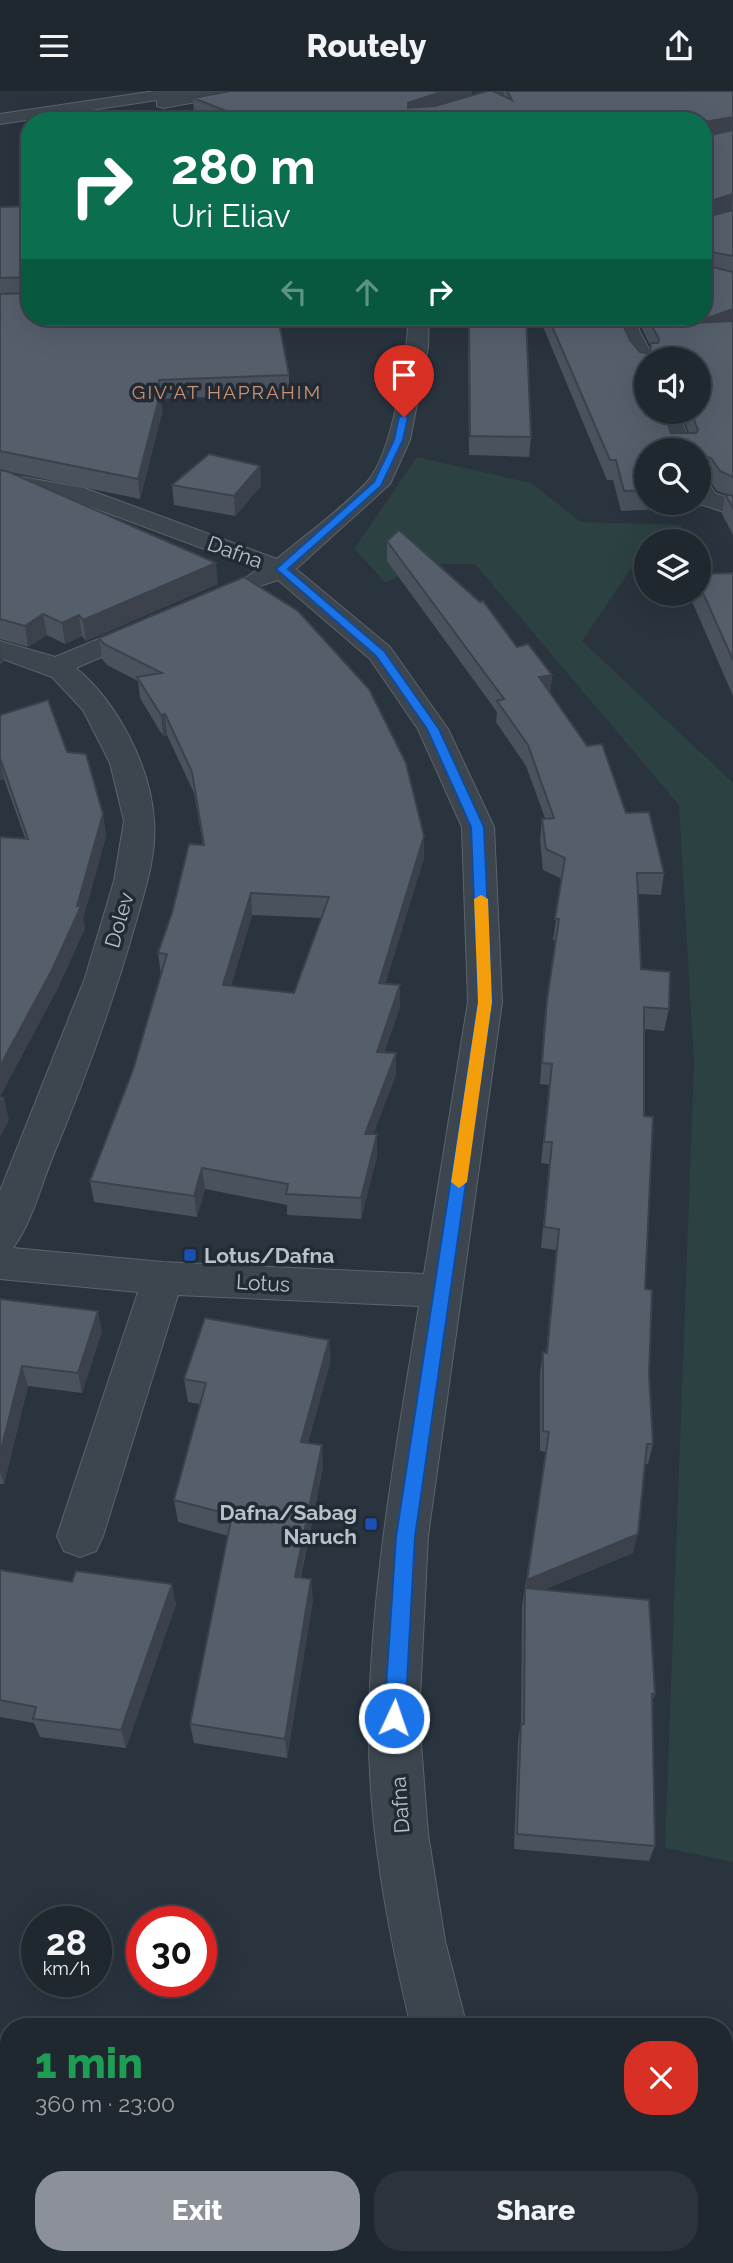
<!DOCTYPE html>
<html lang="en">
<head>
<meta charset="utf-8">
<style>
  :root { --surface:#1f272f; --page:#2c333b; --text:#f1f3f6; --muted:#a1a5aa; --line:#3c444b; --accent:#8c9099 }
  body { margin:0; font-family:Raleway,sans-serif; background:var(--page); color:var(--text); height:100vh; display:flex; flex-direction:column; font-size:26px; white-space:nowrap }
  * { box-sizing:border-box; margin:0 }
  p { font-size:23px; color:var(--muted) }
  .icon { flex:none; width:38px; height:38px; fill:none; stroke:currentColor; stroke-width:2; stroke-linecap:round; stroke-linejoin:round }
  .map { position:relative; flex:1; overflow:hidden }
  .sheet { position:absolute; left:0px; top:1927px; width:733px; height:247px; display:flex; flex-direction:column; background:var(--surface); border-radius:28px 28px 0 0; box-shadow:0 7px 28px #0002,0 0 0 2px var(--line) }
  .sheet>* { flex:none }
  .hud { position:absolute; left:21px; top:21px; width:691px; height:214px; border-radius:28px; box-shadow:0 7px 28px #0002,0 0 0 2px var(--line); background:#0b6e4f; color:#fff; overflow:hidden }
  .tools { position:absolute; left:634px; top:256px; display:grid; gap:14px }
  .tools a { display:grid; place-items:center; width:77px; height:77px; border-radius:50%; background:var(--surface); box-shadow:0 7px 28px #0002,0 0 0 2px var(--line); font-size:35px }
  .speed { position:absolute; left:21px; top:1815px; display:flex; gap:14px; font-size:35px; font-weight:700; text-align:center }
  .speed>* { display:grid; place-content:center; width:91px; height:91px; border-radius:50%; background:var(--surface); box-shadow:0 7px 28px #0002,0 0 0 2px var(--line); line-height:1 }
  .speed small { font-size:18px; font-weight:400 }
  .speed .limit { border:10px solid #d22; background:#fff; color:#111 }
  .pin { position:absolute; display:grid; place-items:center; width:60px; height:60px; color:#fff; margin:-72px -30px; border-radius:50% 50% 50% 0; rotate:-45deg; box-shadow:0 0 7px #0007 }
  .pin .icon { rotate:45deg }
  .me { position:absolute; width:77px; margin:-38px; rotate:3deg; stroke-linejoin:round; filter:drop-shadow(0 0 5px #0008) }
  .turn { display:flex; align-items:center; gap:24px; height:147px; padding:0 35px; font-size:32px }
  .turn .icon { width:91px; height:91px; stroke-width:2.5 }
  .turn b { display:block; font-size:49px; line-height:60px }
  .lanes { display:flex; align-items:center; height:66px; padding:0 35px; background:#0003; justify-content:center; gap:35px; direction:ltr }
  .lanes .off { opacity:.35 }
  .round { display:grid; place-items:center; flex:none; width:74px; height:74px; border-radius:28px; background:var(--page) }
  .head { display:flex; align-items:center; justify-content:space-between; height:119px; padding:0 35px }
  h1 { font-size:42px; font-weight:800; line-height:52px; color:#1e9e55 }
  .primary-button { display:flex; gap:14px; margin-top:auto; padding:14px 35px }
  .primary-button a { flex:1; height:80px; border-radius:28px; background:var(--accent); color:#fff; font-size:28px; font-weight:800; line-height:80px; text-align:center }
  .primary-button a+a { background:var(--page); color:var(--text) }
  header { display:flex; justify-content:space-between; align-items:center; height:91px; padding:0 35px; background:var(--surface); font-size:32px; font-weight:800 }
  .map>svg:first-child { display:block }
  .green { fill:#2c4141 }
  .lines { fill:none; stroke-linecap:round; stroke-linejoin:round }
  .minor-casing { stroke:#5b646c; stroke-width:2 }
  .minor { fill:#3d464f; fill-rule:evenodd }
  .wall { fill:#49525d; fill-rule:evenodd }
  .shaded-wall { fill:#3c424c }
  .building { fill:#555f6c; stroke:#3c424c; stroke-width:2; fill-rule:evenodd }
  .route { fill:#1a73e8; stroke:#114b97; stroke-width:2 }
  .slow { fill:#f59e0b }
  .transit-dot { fill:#1a4fb4; stroke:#222b34; stroke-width:2.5 }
  .labels { text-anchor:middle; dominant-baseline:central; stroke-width:7; stroke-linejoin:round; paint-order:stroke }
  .far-neighbourhood-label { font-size:19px; letter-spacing:2px; fill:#cb9273; stroke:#222b34 }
  .street-label { font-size:21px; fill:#b9c1c9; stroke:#222b34 }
  .poi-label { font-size:21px; font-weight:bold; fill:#b9c1c9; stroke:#222b34; text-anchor:start }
</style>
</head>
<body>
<header><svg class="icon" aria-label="menu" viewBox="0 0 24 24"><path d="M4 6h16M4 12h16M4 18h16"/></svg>Routely<svg class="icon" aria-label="share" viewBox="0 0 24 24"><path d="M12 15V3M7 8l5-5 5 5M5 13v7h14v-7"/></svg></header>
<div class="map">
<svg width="733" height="2172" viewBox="0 0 733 2172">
  <rect width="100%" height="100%" fill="#29343f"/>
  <path class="green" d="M417 366 531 392 581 431 681 434 684 450H646V468L633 475 582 550 733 692V1771L665 1757 694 973 679 714 475 473H422L386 492 354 458Z"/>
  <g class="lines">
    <g class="minor-casing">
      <path id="minor" d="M155 0H237L229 5 163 17 157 15V9L0 33V23Z
        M497 0H561C549 11 522 4 507 7 473 15 444 30 409 30Z
        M150 226H170L163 252H149L146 248Z
        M409 226H429L428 256 410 349 390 393 296 478 390 556 448 638 494 736 502 911 428 1445 419 1627 428 1743 445 1850 467 1936H411C387 1835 367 1730 369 1626 372 1488 397 1351 419 1215L178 1204 103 1445 96 1460 80 1466 64 1460 57 1445 138 1201 0 1188V1100L85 887 114 790 124 730 110 672 83 619 52 586 0 567V550L55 566 147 528 157 530 160 536 157 542 76 577C118 612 151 676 154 730 157 765 144 802 135 834 112 915 83 993 51 1070 40 1098 31 1133 13 1157L163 1171 424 1183 468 911 462 736 418 638 370 568 278 489 257 496 248 493 244 488 258 478 70 408 0 396V382L84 397 277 468C306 443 341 419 367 391 394 360 406 267 409 226Z
        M618 226H638L639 239 654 268H646V280C629 276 619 242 618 226Z
        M656 320H678L693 359H670Z
        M698 386 706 388 715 402 733 409V424L697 412Z
        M724 2099 733 2102V2172L715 2165H724Z
        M307 2165H369L367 2172H305Z"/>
    </g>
    <use href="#minor" class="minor"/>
  </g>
  <path class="wall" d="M230 0H472V4L504 5V0H733V444L722 423 725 403 717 400 708 387 699 383 646 359V411H698V393L704 396 701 416 621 420 613 389H607L539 226H621L622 232 630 249 640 261 650 263 651 256 642 238 640 226H704V30H212L194 23 193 7ZM646 268H698V320H680L689 342H671L646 320Z
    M30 115V226H148L146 235 147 236 289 284V303L161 308 162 322 140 408 10 381 218 493 86 550 82 545 65 553 47 544 28 556 0 548V116Z
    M468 226H526L531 346 529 366 469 364Z
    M260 375 261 395 235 425 174 414 172 394Z
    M387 450 552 584 550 603 664 782 661 804 638 803 641 878 669 918 664 940 644 938 645 1198 653 1353 648 1373H645L633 1462 543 1499 655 1603 652 1611 655 1755 649 1770 514 1758 518 1649 521 1633 522 1515 546 1361 540 1360V1282L543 1261 546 1262 556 1159 541 1157 549 1073 541 1072 549 994 540 993 544 931 556 850 553 849 562 788 543 779 540 749 542 728 545 727 526 675 496 631 497 621 387 470Z
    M733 482V605L691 508 692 502H698V491Z
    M244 486 424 745V767L385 892 400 916 384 962H396V984L373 1043H377V1065L361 1128 287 1124V1114L205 1098 197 1126 94 1111 90 1090 133 979 161 884 158 862 203 754 194 702 167 644 163 645 140 607 138 590 107 574 102 568 99 547ZM252 824 321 827 294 902 231 895Z
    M0 624 67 661 103 723 106 745 83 828 85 837 56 901 25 747 4 688 0 689Z
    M0 1208 102 1240 82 1302 28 1295 4 1393H0Z
    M329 1249 330 1272 308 1352 323 1376 301 1486 313 1509 287 1667 194 1652 190 1633 228 1445 178 1431 174 1409 200 1313 188 1311 184 1288Z
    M0 1479 176 1513 126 1657 40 1646 34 1632 0 1626Z
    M557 2165H632L633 2172H556Z"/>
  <path class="shaded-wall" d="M444 0H472V6L407 30 408 12Z
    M733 26V41L704 46V31Z
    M733 103 732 119 704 128V112Z
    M707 160 704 177V163Z
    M733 218V235L694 232Z
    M143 226H148L144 250 142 231Z
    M160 303 162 322 140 408 138 388Z
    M702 364 698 384V366Z
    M260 375 261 395 235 425 234 405Z
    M216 472 218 493 86 550 83 529Z
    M43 523 47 544 28 556 25 535Z
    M79 524 82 545 65 553 62 532Z
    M0 550 4 571 0 574Z
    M552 584 550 605 539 586Z
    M165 623 167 644 163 645 161 624Z
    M0 668 4 688 0 689Z
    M103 723 106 745 83 828 85 837 56 901 0 1006V975L77 815Z
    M424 745V767L379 914V892Z
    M251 802 252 824 225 916 223 894Z
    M400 894V916L377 983V961Z
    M396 962V984L365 1065V1043Z
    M4 1007 9 1029 0 1047V1015Z
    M377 1043V1065L361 1128V1107Z
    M202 1077 205 1098 197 1126 194 1105Z
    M98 1220 102 1240 82 1302 78 1282Z
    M329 1249 330 1272 302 1373 301 1351Z
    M22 1275 28 1295 4 1393 0 1381V1363Z
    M322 1354 323 1376 296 1507 295 1486Z
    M638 1443 633 1462 525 1506 527 1489Z
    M311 1488 313 1509 287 1667 285 1648Z
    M172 1493 176 1513 126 1657 121 1639Z"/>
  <path class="building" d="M230 0H444L408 12V17L435 15 487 0H493L512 9 507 0H733V26L704 31V42L707 45 733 39V103L704 112V123L707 126 733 119V165L707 160 704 163V174L733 181V218L694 232 733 230V386L720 380 711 367 702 364 698 366V372V359H646V399L624 400 616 369H610L548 226H621L622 232 630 249 640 261 650 263 651 252H658L659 248 647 226H704V30H252L193 7ZM646 268H698V320H691L698 339 696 342H671L663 320H646Z
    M30 115V226H143L142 231 147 236H161L165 226H278L289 284 159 289 160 303 138 388 0 360V203L29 202V186L0 187V116Z
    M469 226H526L531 346 470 345Z
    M209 363 260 375 234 405 172 394Z
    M0 379 9 381 216 472 83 529 79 524 62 532 43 523 25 535 0 528Z
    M725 403 733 405V417Z
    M399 439 480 511 483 510 517 556 528 553 552 584 539 586 587 655 602 653 626 722 649 721 664 782H637L641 878 670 881 669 918 644 916V1025L653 1026 645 1198 652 1199 649 1283 653 1353H647L638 1443 527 1489 549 1341 543 1340V1261L547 1262 559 1138 544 1136 552 1051H544L552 973 542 972 547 909 559 828H555L565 767 546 758 542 728 554 727 528 654 497 610 504 608 387 450Z
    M733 482V569L698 491V483Z
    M244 486 298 520 369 598 406 672 424 745 379 892 400 894 377 961 396 962 365 1043H377L361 1107 286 1103 288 1093 202 1077 194 1105 90 1090 133 979 167 863 158 862 172 822 189 753 204 754 192 681 165 623 161 624 137 586 162 582 104 553 99 547ZM251 802 329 806 294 902 223 894Z
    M48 609 67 661 86 663 103 723 77 815H81L52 879 0 975V746L28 748 0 667V624Z
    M0 1006 4 1007 0 1015Z
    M0 1208 98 1220 78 1282 22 1275 0 1363Z
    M205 1227 329 1249 301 1351 322 1354 295 1486 311 1488 285 1648 190 1633 232 1424 174 1409 206 1292 184 1288Z
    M0 1479 72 1491 76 1480 172 1493 121 1639 33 1628 36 1616 0 1609Z
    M525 1497 649 1509 655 1603H652L655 1755 517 1743 521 1633H524Z
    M561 2165H632L633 2172H561Z"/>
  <path class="route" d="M404 324 408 326 403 349 381 395 288 478 384 560 439 638 484 736 492 911 415 1446 405 1627 402 1634 394 1637 387 1634 384 1627 396 1446 478 911 471 736 427 638 376 565 276 478 374 391 394 349 399 326Z"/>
  <path class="slow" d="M481 804 488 808 492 911 467 1091 459 1097 451 1091 478 911 474 808Z"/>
  <g class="transit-dot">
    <rect x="183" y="1157" width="14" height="14" rx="3.5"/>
    <rect x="364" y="1426" width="14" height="14" rx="3.5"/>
  </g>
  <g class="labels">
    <g class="far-neighbourhood-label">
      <text x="227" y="301">GIV'AT HAPRAHIM</text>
    </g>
    <g class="street-label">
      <text transform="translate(235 461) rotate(20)">Dafna</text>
      <text transform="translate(119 829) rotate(-74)">Dolev</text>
      <text transform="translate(263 1192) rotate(3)">Lotus</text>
      <text transform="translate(400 1714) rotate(-94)">Dafna</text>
    </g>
    <g class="poi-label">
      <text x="204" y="1164">Lotus/Dafna</text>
      <text x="357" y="1421" text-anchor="end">Dafna/Sabag<tspan x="357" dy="24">Naruch</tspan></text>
    </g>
  </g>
</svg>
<div class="tools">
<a><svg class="icon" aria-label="sound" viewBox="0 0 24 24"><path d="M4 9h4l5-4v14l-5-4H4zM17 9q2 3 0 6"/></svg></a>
<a><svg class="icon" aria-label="search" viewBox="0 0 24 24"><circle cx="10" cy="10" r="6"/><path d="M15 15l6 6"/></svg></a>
<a><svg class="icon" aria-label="layers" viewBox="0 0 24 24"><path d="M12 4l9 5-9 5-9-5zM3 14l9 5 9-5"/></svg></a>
</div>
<div class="speed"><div>28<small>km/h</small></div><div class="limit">30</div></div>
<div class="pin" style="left:404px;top:326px;background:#d93025"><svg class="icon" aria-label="arrive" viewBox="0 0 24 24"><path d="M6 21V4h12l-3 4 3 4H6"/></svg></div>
<svg class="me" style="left:394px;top:1627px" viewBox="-20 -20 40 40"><circle r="17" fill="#1a73e8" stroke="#fff" stroke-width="3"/><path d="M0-11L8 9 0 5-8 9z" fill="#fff"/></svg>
<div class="hud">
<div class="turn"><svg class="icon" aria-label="right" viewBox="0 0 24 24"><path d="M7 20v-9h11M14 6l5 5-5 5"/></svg><div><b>280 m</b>Uri Eliav</div></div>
<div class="lanes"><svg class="icon off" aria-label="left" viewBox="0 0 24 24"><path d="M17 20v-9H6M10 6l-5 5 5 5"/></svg><svg class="icon off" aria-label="ahead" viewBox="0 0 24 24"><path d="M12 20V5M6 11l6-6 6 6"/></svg><svg class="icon" aria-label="right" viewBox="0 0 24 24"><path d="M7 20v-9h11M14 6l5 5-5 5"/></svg></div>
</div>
<section class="sheet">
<div class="head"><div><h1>1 min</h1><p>360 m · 23:00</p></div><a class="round" style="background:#d93025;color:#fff"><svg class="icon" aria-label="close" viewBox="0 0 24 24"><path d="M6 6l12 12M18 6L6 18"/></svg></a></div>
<div class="primary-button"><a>Exit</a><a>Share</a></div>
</section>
</div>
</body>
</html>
